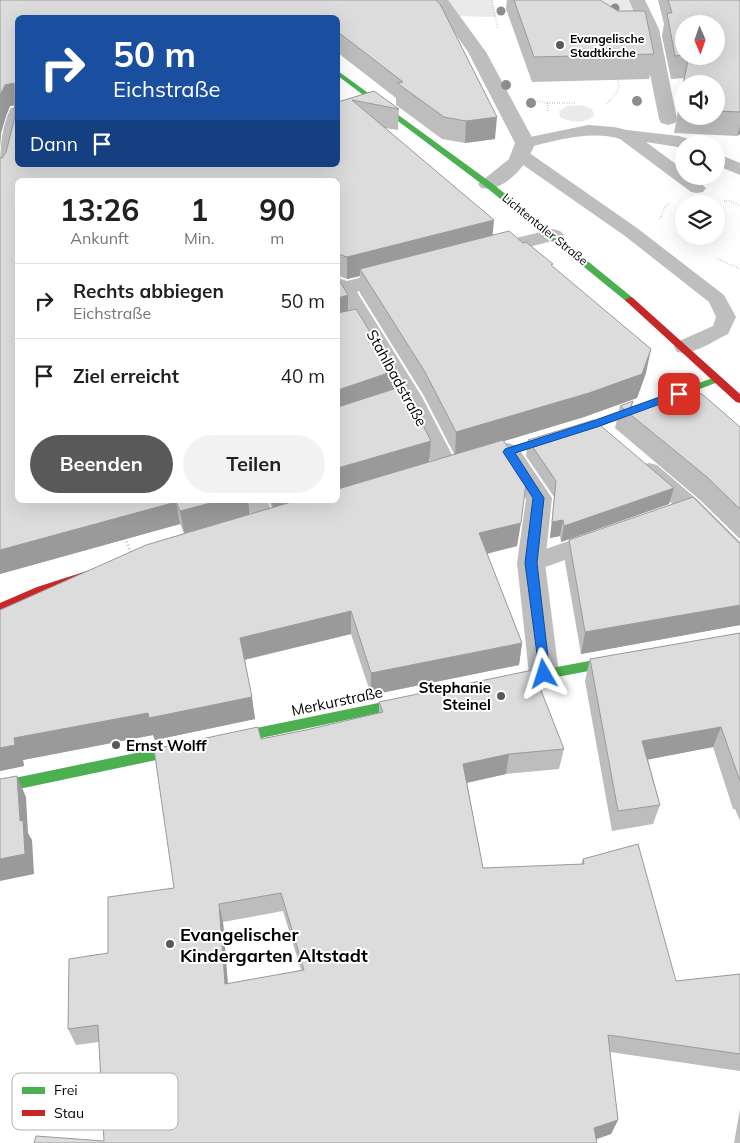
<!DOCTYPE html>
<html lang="de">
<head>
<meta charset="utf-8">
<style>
  :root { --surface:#fff; --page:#f2f2f2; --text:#202124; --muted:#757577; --line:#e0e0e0; --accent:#595959 }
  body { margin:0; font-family:Mulish,sans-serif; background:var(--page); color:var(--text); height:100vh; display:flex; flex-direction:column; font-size:19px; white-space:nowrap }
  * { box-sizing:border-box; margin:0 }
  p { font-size:16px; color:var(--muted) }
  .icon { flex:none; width:28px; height:28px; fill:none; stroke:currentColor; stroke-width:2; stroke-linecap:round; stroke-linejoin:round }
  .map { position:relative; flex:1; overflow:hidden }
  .sheet { position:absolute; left:15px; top:178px; width:325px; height:325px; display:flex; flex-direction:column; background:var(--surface); border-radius:8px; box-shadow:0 5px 20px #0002 }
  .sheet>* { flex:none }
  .guide { position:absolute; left:15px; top:15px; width:325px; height:152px; border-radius:8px; box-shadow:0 5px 20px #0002; background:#1a4fa0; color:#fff; overflow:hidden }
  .needle { width:32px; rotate:178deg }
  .fabs { position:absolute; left:675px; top:15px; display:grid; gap:10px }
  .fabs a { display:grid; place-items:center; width:50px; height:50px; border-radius:50%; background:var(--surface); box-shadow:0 5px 20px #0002; font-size:25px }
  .pin { position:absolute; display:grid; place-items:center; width:42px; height:42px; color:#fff; margin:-21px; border-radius:10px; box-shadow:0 2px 8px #0006 }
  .me { position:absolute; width:55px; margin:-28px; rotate:354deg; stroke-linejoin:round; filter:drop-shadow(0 0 4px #0008) }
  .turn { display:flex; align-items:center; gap:18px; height:105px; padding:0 15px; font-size:22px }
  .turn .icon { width:65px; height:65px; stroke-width:2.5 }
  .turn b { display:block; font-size:35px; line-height:42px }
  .then { display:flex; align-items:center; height:48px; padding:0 15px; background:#0003; gap:10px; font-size:19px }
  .eta { display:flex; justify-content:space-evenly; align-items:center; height:85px; text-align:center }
  .eta b { font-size:30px; font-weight:700; line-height:35px }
  .action { display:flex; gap:10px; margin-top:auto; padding:10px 15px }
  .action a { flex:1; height:58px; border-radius:30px; background:var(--accent); color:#fff; font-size:20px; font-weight:700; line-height:58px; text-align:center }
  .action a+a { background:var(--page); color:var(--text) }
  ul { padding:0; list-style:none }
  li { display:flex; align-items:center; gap:15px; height:75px; padding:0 15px; border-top:1px solid var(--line) }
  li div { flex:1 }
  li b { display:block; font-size:19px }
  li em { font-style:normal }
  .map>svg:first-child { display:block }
  .green { fill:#eaeaea }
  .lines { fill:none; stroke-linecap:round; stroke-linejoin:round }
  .path-far1 { stroke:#b8b8b8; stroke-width:2; stroke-dasharray:0.5 2; stroke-linecap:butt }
  .path { stroke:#b8b8b8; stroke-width:3; stroke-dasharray:1 2.5; stroke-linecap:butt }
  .lane { fill:#bebebe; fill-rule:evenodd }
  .street { fill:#bebebe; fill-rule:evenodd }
  .fast { fill:#4caf50; fill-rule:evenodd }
  .jam { fill:#c62828; fill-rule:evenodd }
  .tree { fill:#8d8d8d }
  .wall { fill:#bdbdbd; fill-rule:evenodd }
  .shaded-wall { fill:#9a9a9a }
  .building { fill:#dcdcdc; stroke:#9a9a9a; fill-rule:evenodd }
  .route { fill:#1a73e8; stroke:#114b97 }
  .poi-dot { fill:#595959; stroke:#fff; stroke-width:2 }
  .labels { text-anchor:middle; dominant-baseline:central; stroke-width:4; stroke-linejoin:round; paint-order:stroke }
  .far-poi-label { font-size:12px; font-weight:bold; fill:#000; stroke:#fff; text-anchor:start }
  .far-street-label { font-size:12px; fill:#000; stroke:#fff }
  .street-label { font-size:15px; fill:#000; stroke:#fff }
  .poi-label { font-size:15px; font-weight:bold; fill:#000; stroke:#fff; text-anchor:end }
  .near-poi-label { font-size:18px; font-weight:bold; fill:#000; stroke:#fff; text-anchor:start }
  .key { fill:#fff; stroke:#b2b2b2; stroke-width:1 }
  .key-label { font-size:14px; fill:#000 }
</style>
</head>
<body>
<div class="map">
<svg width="740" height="1143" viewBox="0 0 740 1143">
  <rect width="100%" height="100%" fill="#fff"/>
  <path class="green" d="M440 0H492L496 17 452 16Z
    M594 0H637L650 29Z
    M582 105 592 109 594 116C583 124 572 123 560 117L559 111 567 106Z"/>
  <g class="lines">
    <path class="path-far1" d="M492 0 498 29
      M537 101 547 103 548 112
      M547 103H577
      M607 104 619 89 618 78
      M724 201H730L740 206
      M660 219 665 206 669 204
      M718 259 740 269"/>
    <path class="path" d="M124 535 132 555"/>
    <path class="lane" d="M588 125 614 127 627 130 679 136 692 140 694 144H684V148L646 142 684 170V176H692L706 188 703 192 697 193 691 192 620 139C589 130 556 141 525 148L519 147 517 143 519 139 525 138Z
      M522 151 528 152 637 228 724 295 736 317 728 334C713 341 693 356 677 352L674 347 677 342 713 326 716 317 709 302 625 236 516 160 514 156 516 152Z
      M716 153 740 163V175L716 165Z
      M649 463 657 465 699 501 740 542V566L732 563 683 513 641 477 638 471 641 465Z
      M245 500H267L277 523 274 529 266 531 258 529Z
      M597 531 605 534 609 540 605 546 531 572 523 569 519 563 523 557Z"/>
    <path class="street" d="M432 0H448L486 52 535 143C529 163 504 194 481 188L478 184 509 159 515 143 468 52Z
      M629 0H645L659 29 677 119 675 123 668 125 661 123 659 119 641 29Z
      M18 106V138L10 174 7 178 0 180C0 155 0 129 11 108Z
      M553 229 560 231 564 235 560 239 491 257 483 256 480 251 483 246Z
      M397 268 405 270 408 275 405 280 357 292 422 397 460 470 456 476 447 479 438 476 398 397 338 297V278L347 281Z
      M508 443 517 446 552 498 545 563 559 674 554 683 544 686 534 683 529 674 517 563 526 499 495 452 499 446Z"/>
    <path class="fast" d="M338 71 493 184 633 298V302H627L487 188 338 76Z
      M718 376 723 379 721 381 598 427 474 466 469 462 470 459 590 423Z
      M626 654 630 656 632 659 630 662 626 664 498 688 494 687 492 683 494 679 498 678Z
      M417 695 421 696 423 700 421 704 417 705 0 793V781Z"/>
    <path class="jam" d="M630 297 633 298 740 394V403L736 402 627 302 625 300Z
      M90 570 94 571 96 574 94 577 45 593 0 613V603L37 587Z"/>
  </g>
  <g class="tree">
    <circle cx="615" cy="8" r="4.5"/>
    <circle cx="501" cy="11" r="4.5"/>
    <circle cx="506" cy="85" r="5"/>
    <circle cx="637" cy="101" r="5"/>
    <circle cx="531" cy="103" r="5"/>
  </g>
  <path class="wall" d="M0 0H436L495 139 465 143 442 139 396 105V98L338 53V18H18L338 165V102L374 91 399 109 398 130 385 128 493 235 553 267 646 373 637 398 584 417 504 441 517 546 487 554 522 643 519 665 371 695 351 634 245 660 255 719 155 740 153 735 23 760 24 766 0 771V610L184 533 180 524 0 574V158H2L6 152 15 117 14 105 10 106 6 116 1 133 0 147ZM338 180V277L339 276 347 279 360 276V293L424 396 454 454 429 462 431 441 394 389V371L348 310 338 500H268L272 508 250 514 248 500H18Z
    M507 0H600L654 54 649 79 532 82 506 9Z
    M658 0H740V134L737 136 674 133 684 78 671 79 662 36 664 24ZM684 24 716 56H684ZM684 84H716V116H684Z
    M633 401 631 411 740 427V539L700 500 615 428 620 406Z
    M528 440 669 504 561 542 560 536 550 538 554 497 526 456Z
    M569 540 740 543V625L581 654 565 562Z
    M740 633V821L735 809H733L713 747 648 759 660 805 653 824 612 831 585 681 590 659Z
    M379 702 564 749 559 769 506 774 467 783 483 868 581 865 583 859 676 981 740 974V1071L610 1052 618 1120 611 1134 596 1139 104 1141 99 1042 76 1045 68 1029 108 953 174 888 261 739 306 730 379 713ZM283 911 301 970 228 984 223 922Z
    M740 1109V1143H734Z"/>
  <path class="shaded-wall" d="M14 83 18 105 10 106 6 116 1 133 0 147V95L5 85Z
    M497 117 495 139 465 143 466 121Z
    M740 126V134L737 136Z
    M494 220 492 242 360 269V276L347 279V257Z
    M338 254 339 276 338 277Z
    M348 295V317L338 321V298Z
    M651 349 646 373 637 398 584 417 455 456 456 432Z
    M394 371V393L338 412V390Z
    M431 441 429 463 338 490V468Z
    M674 488 669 504 561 542 564 526Z
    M222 500H248L250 515 184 533 180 511Z
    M272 500H304L273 509Z
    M176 502 180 524 0 574V550Z
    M563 520 560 536 550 538 552 522Z
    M521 523 517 546 477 556 479 533Z
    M740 605V625L581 654 585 632Z
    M351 611V634L243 660 240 638Z
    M522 643 519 665 371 695V673Z
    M252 697 255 719 155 740 153 735 23 760 24 766 0 771V748L14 738 148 713Z
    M721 727 713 747 636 762 642 741Z
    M509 754 506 774 461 784 463 764Z
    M17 776 26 797 28 833 32 840 34 874 0 881V859L20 821Z
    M219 904 223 922 229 1001 225 984Z
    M618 1120 611 1134 588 1142 594 1128Z"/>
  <path class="building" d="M0 0H436L440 4 497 117 466 121 444 117 397 83 403 82 338 32V18H18V165H338V102L374 91 399 109 352 100 494 220 347 257 338 254V180H18V500H222L180 511 176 502 0 550V158H2L6 152 15 117 14 83 5 85 0 95Z
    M514 0H600L618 11H645L654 54 534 57Z
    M668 0H740V112L716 111V84H684V110H678L684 96 682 89 689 56H716V24H684V55L675 56 667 13H672Z
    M509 231 523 243 526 242 553 264 551 265 651 349 642 374 589 393 456 432 425 372 360 269Z
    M338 278 348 295 338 298Z
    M356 309 394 371 338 390V313Z
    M403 386 431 441 338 468V407Z
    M687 391 702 394 740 427V509L707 477 620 406 633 401 629 411Z
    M594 420 674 488 564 526 563 520 552 522 556 481 528 440Z
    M503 440 527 476 521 523 479 533 522 643 371 673 351 611 240 638 252 697 149 718 148 713 14 738 15 745 0 748V610L146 545 298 500H338V489Z
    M693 497 738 542 740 543V605L585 632 569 540Z
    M740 633V781L721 727 642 741 660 805 618 811 590 659Z
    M533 670 564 749 509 754 463 764 483 868 584 864 583 859 638 844 676 981 740 974V1054L608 1035 618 1120 594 1128 597 1143H34L36 1136 104 1141 98 1025 68 1029 69 959 108 953V897L174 888 154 749 258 727 261 739 306 730 383 712 379 702ZM281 893 304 970 225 984 219 904Z
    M17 776 20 821 23 820 25 854 0 859V779Z"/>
  <path class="route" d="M679 390 682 391V396L597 427 515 453 544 498 537 563 550 674 549 677H540L525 563 533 498 503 452 505 449 590 422Z"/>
  <g class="poi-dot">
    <circle cx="560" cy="45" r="5"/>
    <circle cx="501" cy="696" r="5"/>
    <circle cx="116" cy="745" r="5"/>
    <circle cx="170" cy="944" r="5"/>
  </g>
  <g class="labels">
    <g class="far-poi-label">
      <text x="570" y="38">Evangelische<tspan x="570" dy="14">Stadtkirche</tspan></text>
    </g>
    <g class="far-street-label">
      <text transform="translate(545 229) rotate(39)">Lichtentaler Straße</text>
    </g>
    <g class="street-label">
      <text transform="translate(397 378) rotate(61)">Stahlbadstraße</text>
      <text transform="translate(337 701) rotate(-12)">Merkurstraße</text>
    </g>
    <g class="poi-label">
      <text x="491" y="687">Stephanie<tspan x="491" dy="17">Steinel</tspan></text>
      <text x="126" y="745" text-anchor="start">Ernst Wolff</text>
    </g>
    <g class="near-poi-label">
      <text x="180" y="934">Evangelischer<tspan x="180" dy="21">Kindergarten Altstadt</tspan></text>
    </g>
  </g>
  <rect x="12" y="1073" width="166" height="57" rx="8" class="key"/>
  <rect x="22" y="1087" width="23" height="7" fill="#4caf50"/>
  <rect x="22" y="1110" width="23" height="6" fill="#c62828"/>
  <g class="key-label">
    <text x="54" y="1095">Frei</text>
    <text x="54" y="1118">Stau</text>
  </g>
</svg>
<div class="fabs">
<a><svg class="needle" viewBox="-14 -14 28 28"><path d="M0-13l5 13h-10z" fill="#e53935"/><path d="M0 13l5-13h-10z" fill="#757577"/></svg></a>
<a><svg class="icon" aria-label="sound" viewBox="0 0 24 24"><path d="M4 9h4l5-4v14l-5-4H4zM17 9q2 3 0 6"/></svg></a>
<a><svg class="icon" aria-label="search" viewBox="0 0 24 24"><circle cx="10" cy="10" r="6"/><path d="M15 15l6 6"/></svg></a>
<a><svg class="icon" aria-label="layers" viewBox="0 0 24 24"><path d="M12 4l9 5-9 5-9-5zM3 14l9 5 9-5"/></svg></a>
</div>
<div class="pin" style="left:679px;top:394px;background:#d93025"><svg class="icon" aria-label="arrive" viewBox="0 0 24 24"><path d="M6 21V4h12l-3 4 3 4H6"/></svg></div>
<svg class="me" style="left:544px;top:674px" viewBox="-20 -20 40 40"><path d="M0-17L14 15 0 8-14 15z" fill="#1a73e8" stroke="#fff" stroke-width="4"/></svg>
<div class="guide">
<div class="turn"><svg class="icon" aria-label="right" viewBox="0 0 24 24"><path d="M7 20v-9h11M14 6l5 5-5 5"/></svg><div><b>50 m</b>Eichstraße</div></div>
<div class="then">Dann<svg class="icon" aria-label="arrive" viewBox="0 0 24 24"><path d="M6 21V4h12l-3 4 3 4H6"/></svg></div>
</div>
<section class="sheet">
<div class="eta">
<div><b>13:26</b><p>Ankunft</p></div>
<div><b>1</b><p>Min.</p></div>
<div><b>90</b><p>m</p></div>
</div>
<ul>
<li><svg class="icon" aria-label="right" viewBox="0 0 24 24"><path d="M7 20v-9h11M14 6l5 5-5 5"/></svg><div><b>Rechts abbiegen</b><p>Eichstraße</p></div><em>50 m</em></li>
<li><svg class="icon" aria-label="arrive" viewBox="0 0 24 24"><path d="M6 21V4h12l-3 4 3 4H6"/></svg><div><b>Ziel erreicht</b></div><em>40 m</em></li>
</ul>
<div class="action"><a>Beenden</a><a>Teilen</a></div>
</section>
</div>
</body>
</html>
